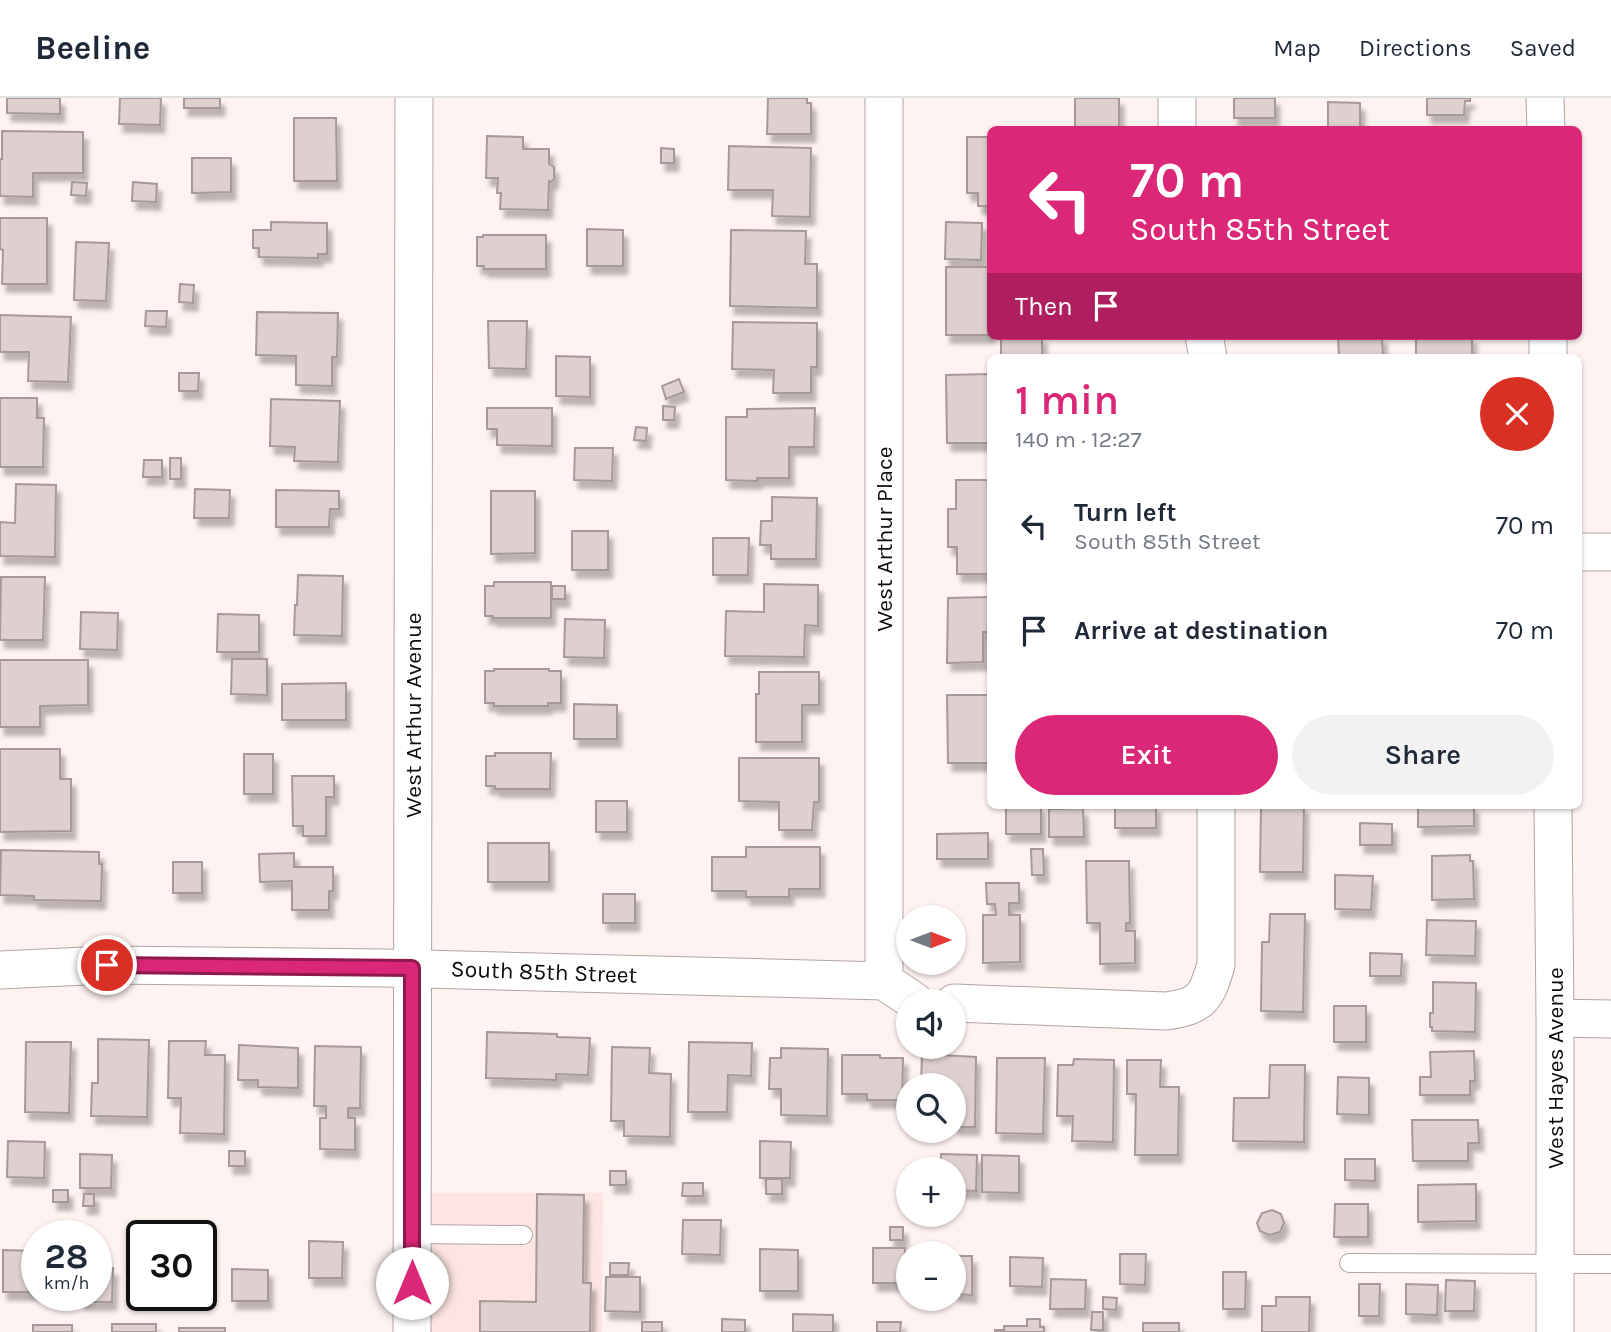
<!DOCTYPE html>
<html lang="en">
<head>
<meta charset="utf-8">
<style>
  :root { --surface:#fff; --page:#f2f2f3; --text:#1f2937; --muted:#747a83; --line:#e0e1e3; --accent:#db2777 }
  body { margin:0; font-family:Karla,sans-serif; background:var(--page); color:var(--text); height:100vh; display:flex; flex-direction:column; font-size:26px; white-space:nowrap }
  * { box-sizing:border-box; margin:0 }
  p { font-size:23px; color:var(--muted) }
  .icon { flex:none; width:38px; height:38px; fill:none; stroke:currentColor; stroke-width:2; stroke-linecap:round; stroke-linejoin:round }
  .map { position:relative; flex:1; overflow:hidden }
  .drawer { position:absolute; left:987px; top:256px; width:595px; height:455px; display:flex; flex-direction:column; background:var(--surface); border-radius:10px; box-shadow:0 2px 5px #0004 }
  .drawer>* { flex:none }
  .guide { position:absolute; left:987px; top:28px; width:595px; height:214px; border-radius:10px; box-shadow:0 2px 5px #0004; background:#db2777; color:#fff; overflow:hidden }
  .needle { width:46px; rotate:90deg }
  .fabs { position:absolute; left:896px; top:807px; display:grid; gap:14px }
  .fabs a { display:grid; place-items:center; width:70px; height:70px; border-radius:50%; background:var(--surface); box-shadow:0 2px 5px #0004; font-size:35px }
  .speed { position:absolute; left:21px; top:1122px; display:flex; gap:14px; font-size:35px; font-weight:700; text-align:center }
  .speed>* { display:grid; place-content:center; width:91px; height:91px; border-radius:50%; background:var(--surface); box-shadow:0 2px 5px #0004; line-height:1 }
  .speed small { font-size:18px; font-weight:400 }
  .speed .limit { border:4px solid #111; border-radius:10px; background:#fff; color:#111 }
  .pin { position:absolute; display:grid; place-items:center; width:60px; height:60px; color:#fff; margin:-30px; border:4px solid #fff; border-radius:50%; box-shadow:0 2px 7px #0007 }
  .me { position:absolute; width:77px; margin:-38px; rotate:0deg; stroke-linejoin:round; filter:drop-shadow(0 0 5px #0008) }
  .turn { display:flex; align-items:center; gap:24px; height:147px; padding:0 28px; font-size:32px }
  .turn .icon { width:91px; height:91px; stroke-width:2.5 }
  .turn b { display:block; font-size:49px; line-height:60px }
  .then { display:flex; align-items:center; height:66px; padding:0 28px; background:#0003; gap:14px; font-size:26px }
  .round { display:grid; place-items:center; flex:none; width:74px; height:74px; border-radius:37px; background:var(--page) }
  .head { display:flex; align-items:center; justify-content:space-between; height:119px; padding:0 28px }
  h1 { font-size:42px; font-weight:600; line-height:52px; color:var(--accent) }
  .cta { display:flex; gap:14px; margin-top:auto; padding:14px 28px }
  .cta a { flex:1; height:80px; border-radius:42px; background:var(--accent); color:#fff; font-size:28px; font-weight:600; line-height:80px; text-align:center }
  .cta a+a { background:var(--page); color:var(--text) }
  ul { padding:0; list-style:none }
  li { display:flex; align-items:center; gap:21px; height:105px; padding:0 28px }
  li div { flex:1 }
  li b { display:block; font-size:26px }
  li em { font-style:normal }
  header { display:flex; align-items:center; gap:42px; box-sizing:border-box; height:98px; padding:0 35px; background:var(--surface); border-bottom:2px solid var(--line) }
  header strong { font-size:33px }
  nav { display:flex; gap:38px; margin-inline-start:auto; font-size:24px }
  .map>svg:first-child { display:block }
  .built { fill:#fde5e3 }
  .building { fill:#dfd0d0; stroke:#a79999; stroke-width:2; filter:url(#shadow) }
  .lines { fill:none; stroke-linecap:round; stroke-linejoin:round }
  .service-casing { stroke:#b3a4a4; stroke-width:20 }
  .minor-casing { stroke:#b3a4a4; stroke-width:39 }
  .service { stroke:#fff; stroke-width:18 }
  .minor { stroke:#fff; stroke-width:37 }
  .route-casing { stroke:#8e194d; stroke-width:18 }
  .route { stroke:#db2777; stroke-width:12 }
  .labels { text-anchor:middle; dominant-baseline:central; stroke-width:7; stroke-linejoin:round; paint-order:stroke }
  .street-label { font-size:23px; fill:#0f0a0a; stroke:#fff }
</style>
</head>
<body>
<header>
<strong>Beeline</strong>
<nav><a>Map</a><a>Directions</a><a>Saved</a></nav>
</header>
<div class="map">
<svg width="1611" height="1234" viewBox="0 0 1611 1234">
  <defs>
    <filter id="shadow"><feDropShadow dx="4.5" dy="8" stdDeviation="2" flood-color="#0004"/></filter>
  </defs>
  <rect width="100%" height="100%" fill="#fff3f2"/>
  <path class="built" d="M412 1095H603L602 1234H412Z"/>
  <path class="building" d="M7 0H60V16L7 15Z
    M120 0H161L160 27 119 26Z
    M184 0H220V10H184Z
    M768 0H807V5H811V36H767Z
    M1075 0H1119V32H1075Z
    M1234 0H1275V20H1234Z
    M1427 0H1470V3H1465L1464 17H1427Z
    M1328 4 1360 5V29H1328Z
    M294 20H336L337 83H294Z
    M2 33 83 34V75H33V99L0 98V61H2Z
    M487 38 523 39V51H549V66L554 69V81L551 84 549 83 548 112 500 111 501 95H497L498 80H486Z
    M967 39H990V108H978V95H967Z
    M729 48 811 50 810 119 772 118 773 92H728Z
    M661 50 674 51V65H661Z
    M192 60H231V94L192 95Z
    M72 84 87 85 86 98 71 97Z
    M133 84 157 86 156 104 132 103Z
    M0 120H47V186H2L3 152 0 151Z
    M271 124 327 125V156H318V160L259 159V150H253V132H271Z
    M946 124 982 125 981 162 945 161Z
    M587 131 623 132V168H587Z
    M731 132 806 133 805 166H817V210L730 208Z
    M483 137H546V171H484V168H477V139H483Z
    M76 144 109 145 106 203 74 202Z
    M946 169H990V237H946Z
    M180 186 194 187 193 205 179 204Z
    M146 213H167L166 229 145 228Z
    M257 214 338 215 337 259H332V288L296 287V258L256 257Z
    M0 217 71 219 68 284 28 283 29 254H0Z
    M488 223H527L526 271 489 270Z
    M733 224 817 225V269H811V295H773L774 272 732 271Z
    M1001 238H1042V259H1001Z
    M1338 238H1382L1383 259H1339Z
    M1416 238H1472V259H1416Z
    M556 258 590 259V299L556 298Z
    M179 275H199L198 293H179Z
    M990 276V345H947L946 277Z
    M679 281 684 294 666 301 662 288Z
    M0 300H37V320H44L43 369H0Z
    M271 301 340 303 338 364 294 363 295 349 270 348Z
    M663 308 675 309 674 322H663Z
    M487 310H552V348L497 347V331H487Z
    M815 310 814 349H789V380H757V383L726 382V319H747V311Z
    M636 329 647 330 646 343 634 342Z
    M575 350H613L612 383 574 382Z
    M170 360H181V381H170Z
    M144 362H162V379H143Z
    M956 382H990V476H957V449H948V411H956Z
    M16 386 56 387 55 459 0 458V424L15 425Z
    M195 391 230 392 229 420H194Z
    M276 392 339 393V411H330L329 429H276Z
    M491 393H535V455L491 456Z
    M772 399 817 400 816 461H771V447H760L761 423H772Z
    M572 433H608V472H572Z
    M713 440H749L748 477H713Z
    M298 477 343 478 342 538 294 537 295 507H297Z
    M1 479H45L43 542H0Z
    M494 484H551V520H493V518H485V488H494Z
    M764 486 818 487V528L805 527 804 559 725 558 726 513 764 514Z
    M552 488H565V501H552Z
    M990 499V534H983V564L947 565 948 500Z
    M81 514 118 515 117 552 80 551Z
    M218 516 259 517V554H217Z
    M565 521 605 522 604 560 564 559Z
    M232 561H267V597L231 596Z
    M0 562H88V607L40 608V629H0Z
    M494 571H549V573H561V605H548V608H494V605H485V573H494Z
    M759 574H819V607H802V644H756V596H759Z
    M346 585V622H282V586Z
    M947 597H990V665H948Z
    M574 606 617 607V641H574Z
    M0 651H60V681H71V733L0 734Z
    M495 655H551L550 691H495V688H486V658H495Z
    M244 656H273V696H244Z
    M739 660H819V704H814L812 732H779V704L739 703Z
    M292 678H334V699H326V738H303V728H293Z
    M596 703H627V734H596Z
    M1006 707H1041V736H1006Z
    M1115 707H1156V730H1115Z
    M1261 707H1304L1303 774H1260Z
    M1418 707H1474V728L1418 729Z
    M1083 710 1084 739H1049V711Z
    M1360 725 1392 726V747H1360Z
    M988 735V761H937V736Z
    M488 745H549V784H488Z
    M746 749H820V791H789V799H746V793H712V759H746Z
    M1031 751H1043L1044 777H1032Z
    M1 752 99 754V766H102L101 803 34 802V798L0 797Z
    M294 755V769H333V793H329V812H292V783L260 784 259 756Z
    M1470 757V763H1473L1474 801 1432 802V758Z
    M1086 763H1129L1130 825H1126V833H1135V865L1100 866V825H1087Z
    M173 764H202V795H173Z
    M1335 777 1373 778 1371 812 1335 811Z
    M986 785H1019V805H1009V817H1020V864L983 865V817H996L995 806H987Z
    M603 796H635V825H603Z
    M1270 816H1305L1303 914 1261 913 1262 844H1269Z
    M1427 822 1476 823 1475 858 1426 857Z
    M1370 855 1402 856 1401 878H1370Z
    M1433 884 1476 885 1475 934 1432 933V929H1430V915H1433Z
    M1334 908H1366V944H1334Z
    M487 934 557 936V939L590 940 588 977 556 976V982L486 980Z
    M98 941 149 942 147 1019 91 1018 92 985H98Z
    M169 943H206L205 957H225L224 1036 180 1035 181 1000H168Z
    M26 944H71L69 1015 25 1014Z
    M689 944 752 945 751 978 728 977 727 1014H688Z
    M239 947 298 950V990L258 989V982H238Z
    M315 948 361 949 360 1010H348V1020H355V1052L320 1051V1020H326V1008H314Z
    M612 949 650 950 649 975 671 976 670 1039 624 1038V1023H611Z
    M781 950 828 951 827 1018 781 1017V991H769L770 960H781Z
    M1474 953 1475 983H1470V997H1420V979H1431L1430 954Z
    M922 956 976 959 975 1029H954V987H921Z
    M842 957H880V960H903L902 1002H867V996H842Z
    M997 960H1045L1043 1036 996 1035Z
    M1074 961 1114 962 1113 1044 1072 1043 1073 1018H1057L1058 967H1073Z
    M1127 962H1161L1160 989H1179L1178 1057H1135L1136 996H1127Z
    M1270 967H1305L1304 1044 1233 1043 1234 1000H1269Z
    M1338 979 1369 980V1017L1337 1016Z
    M1412 1022H1478L1479 1045H1468V1063H1413Z
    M8 1043 45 1044 44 1080 7 1079Z
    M760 1043 791 1044 790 1080H760Z
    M229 1053H245V1068H229Z
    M80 1056 112 1057 111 1090H80Z
    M941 1056 977 1057 976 1093 954 1092V1071H941Z
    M982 1057 1019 1058V1095L982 1094Z
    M1345 1061H1375V1083L1345 1082Z
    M610 1073H626V1087H610Z
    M766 1081H782V1096H766Z
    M683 1085H703V1098H682Z
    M1476 1086V1123L1418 1124V1087Z
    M53 1092H68V1104H53Z
    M84 1096H94V1108H83Z
    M537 1096 584 1097 583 1185H591L590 1234H480V1203L536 1204Z
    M1335 1106H1368V1139H1334Z
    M1272 1112 1281 1116 1284 1125 1280 1134 1269 1137 1260 1133 1257 1125 1262 1115Z
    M683 1122H721L720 1157 682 1156Z
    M890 1129H903V1142H890Z
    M309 1143 343 1144 342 1180H309Z
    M873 1150H905L904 1185H873Z
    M760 1151 798 1152V1193H760Z
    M3 1152 37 1153V1194H3Z
    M1120 1156H1146L1145 1187 1120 1186Z
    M954 1158H972V1197L954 1196Z
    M1010 1159 1043 1160 1042 1189 1010 1188Z
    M610 1165H629L628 1177H610Z
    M96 1170H113L112 1204H81V1197H96Z
    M232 1171 268 1172V1203H232Z
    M1223 1174H1246L1245 1211H1223Z
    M606 1179H640V1214L605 1213Z
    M1051 1181 1086 1182 1085 1211H1050Z
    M1446 1182 1475 1183 1474 1213H1445Z
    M1359 1186H1380L1379 1218H1359Z
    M1406 1186 1438 1187 1437 1217 1406 1216Z
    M1103 1199 1117 1200 1116 1212 1103 1211Z
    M1276 1199H1310L1309 1234H1262V1208H1276Z
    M1092 1214H1103V1232H1091Z
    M793 1216 833 1217V1234H793Z
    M722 1221 745 1222V1234H722Z
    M1027 1221H1040V1229H1044V1234H995V1232H1004V1228H1027Z
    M642 1224H662V1234H642Z
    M877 1224H901L900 1234H877Z
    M1143 1225H1179V1234H1143Z
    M112 1226H156V1234H112Z
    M33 1227H72V1234H33Z
    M179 1230H225V1234H179Z"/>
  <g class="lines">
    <g class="service-casing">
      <path id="service" d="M412 1136 523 1137
        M1349 1165 1611 1166"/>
    </g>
    <g class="minor-casing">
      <path id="minor" d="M884 0V883
        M1177 0V32
        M1545 0 1546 32
        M1204 238 1208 259
        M1548 238V259
        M1578 454H1611
        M1553 707 1555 920V1234
        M0 872 107 867 384 870 884 883 914 903
        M954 905 1166 913C1202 908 1206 900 1216 867V707
        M1555 920 1611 921
        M412 1234 414 0"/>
    </g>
    <use href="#service" class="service"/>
    <use href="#minor" class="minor"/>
  </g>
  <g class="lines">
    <g class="route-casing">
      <path id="route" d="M107 867 412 870V1185"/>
    </g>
    <use href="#route" class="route"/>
  </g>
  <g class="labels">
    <g class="street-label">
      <text transform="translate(884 441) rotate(-90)">West Arthur Place</text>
      <text transform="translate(413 617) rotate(-90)">West Arthur Avenue</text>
      <text transform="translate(544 874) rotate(2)">South 85th Street</text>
      <text transform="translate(1555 970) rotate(-90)">West Hayes Avenue</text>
    </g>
  </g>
</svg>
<div class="fabs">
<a><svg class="needle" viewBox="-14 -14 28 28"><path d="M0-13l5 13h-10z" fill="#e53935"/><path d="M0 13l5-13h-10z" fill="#747a83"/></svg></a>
<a><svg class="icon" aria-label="sound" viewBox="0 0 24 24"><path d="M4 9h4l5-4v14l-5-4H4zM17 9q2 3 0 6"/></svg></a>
<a><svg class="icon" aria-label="search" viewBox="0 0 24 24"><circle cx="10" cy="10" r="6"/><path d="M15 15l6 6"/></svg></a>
<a>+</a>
<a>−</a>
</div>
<div class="speed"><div>28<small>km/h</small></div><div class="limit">30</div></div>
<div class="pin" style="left:107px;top:867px;background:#d93025"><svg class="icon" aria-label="arrive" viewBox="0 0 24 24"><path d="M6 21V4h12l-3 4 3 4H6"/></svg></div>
<svg class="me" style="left:412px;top:1185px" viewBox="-20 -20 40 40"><circle r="19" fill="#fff"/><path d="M0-13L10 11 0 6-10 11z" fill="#db2777"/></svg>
<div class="guide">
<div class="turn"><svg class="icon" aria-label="left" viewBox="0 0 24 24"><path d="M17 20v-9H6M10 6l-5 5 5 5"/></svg><div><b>70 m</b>South 85th Street</div></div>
<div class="then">Then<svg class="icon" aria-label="arrive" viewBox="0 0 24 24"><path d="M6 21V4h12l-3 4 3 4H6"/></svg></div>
</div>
<section class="drawer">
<div class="head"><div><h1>1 min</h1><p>140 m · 12:27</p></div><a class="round" style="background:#d93025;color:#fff"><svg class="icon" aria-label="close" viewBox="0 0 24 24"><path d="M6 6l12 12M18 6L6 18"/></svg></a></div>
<ul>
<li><svg class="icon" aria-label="left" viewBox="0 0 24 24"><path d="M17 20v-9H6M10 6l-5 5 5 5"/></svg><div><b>Turn left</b><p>South 85th Street</p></div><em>70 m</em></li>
<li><svg class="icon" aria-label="arrive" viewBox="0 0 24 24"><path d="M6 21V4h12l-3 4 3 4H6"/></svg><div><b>Arrive at destination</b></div><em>70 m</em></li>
</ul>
<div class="cta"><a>Exit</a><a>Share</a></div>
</section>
</div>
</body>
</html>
